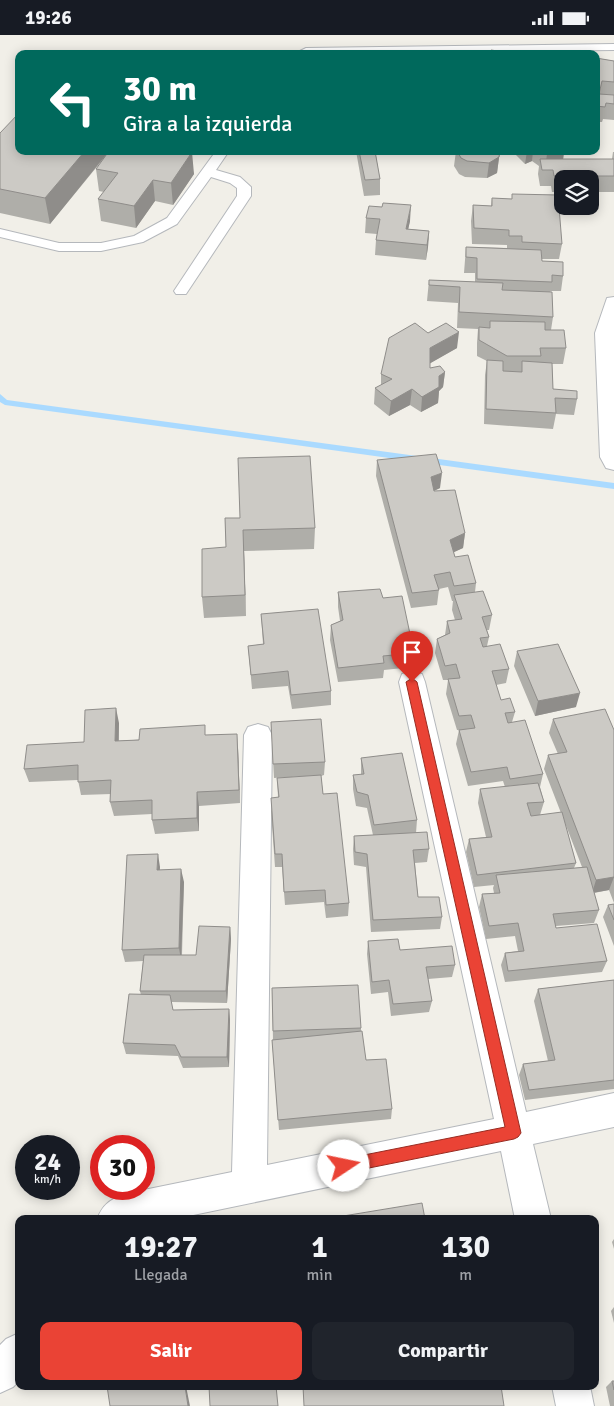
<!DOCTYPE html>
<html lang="es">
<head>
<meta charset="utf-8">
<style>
  :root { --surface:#171b24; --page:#20242c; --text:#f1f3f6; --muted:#9ea1a6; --accent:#ea4335 }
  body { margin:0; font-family:Signika,sans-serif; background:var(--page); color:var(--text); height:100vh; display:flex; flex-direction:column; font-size:19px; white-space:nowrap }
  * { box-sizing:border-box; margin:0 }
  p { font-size:16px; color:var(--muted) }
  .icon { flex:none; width:28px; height:28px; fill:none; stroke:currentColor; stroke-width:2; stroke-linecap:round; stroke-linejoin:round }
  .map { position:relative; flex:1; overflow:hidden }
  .panel { position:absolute; left:15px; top:1180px; width:584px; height:175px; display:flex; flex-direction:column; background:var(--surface); border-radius:10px; box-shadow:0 2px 12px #0003 }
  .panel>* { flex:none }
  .banner { position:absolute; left:15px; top:15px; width:585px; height:105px; border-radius:10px; box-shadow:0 2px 12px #0003; background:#00695c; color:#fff; overflow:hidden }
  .buttons { position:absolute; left:554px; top:135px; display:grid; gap:10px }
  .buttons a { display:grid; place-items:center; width:45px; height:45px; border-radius:10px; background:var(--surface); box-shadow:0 2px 12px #0003; font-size:25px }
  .speed { position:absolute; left:15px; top:1100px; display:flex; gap:10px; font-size:25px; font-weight:700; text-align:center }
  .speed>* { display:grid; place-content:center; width:65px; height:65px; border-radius:50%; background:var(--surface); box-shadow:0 2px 12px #0003; line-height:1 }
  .speed small { font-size:12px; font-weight:400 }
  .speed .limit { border:8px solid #d22; background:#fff; color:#111 }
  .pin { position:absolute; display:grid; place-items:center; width:42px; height:42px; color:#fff; margin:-51px -21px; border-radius:50% 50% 50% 0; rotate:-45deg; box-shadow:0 0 5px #0007 }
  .pin .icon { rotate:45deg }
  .me { position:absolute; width:55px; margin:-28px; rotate:79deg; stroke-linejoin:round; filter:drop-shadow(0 0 4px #0008) }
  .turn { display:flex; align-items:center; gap:18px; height:105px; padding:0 25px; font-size:22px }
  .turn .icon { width:65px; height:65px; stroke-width:2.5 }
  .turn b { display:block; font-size:35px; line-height:42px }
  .eta { display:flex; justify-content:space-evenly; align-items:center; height:85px; text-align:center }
  .eta b { font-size:30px; font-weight:700; line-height:35px }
  .primary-button { display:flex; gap:10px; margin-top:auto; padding:10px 25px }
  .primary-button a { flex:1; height:58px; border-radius:10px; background:var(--accent); color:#fff; font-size:20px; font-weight:700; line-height:58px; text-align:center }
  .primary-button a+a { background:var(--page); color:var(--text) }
  .status { display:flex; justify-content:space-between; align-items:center; height:35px; padding:0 25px; background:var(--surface); direction:ltr }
  .status svg { height:14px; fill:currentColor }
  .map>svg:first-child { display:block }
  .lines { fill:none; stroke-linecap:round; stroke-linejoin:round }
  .stream { fill:#aadaff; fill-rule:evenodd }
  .lane-casing { stroke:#b5b8bc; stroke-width:2 }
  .street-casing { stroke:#b5b8bc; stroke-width:2 }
  .lane { fill:#fff; fill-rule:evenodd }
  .street { fill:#fff; fill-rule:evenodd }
  .wall { fill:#afaea9; fill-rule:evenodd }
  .shaded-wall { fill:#8f8d8a }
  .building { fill:#cccac5; stroke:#8f8d8a }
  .route { fill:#ea4335; stroke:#982c22 }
</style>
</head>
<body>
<div class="status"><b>19:26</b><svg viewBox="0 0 49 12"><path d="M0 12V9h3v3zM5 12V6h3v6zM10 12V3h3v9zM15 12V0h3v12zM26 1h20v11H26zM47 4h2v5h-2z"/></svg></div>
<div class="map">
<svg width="614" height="1371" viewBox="0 0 614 1371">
  <rect width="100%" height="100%" fill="#f1efe8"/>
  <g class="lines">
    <path class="stream" d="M0 359 7 365 614 448V454L5 370 0 367Z"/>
    <g class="lane-casing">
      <path id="lane" d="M614 9V15L294 19 306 13Z
        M216 116H229L216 135 240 142 251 152V161L186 259H176L174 256 237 161V153L230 148 211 142 177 189 143 207 101 216H59L0 202V194L59 208H101L134 201 167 183Z"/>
    </g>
    <g class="street-casing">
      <path id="street" d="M614 262V435L606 433 600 422 595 298 607 263Z
        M412 636 422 639 425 647 526 1077 614 1058V1092L533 1109 551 1184H515L501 1116 174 1184H97C104 1168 109 1166 124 1159L232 1137 244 700 248 692 258 689 268 692 272 700 267 1130 494 1084 399 647 402 639Z
        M19 1298V1346L13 1352 0 1358V1310L6 1304Z
        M552 1351H590L594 1371H556Z"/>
    </g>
    <use href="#lane" class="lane"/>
    <use href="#street" class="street"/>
  </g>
  <path class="wall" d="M596 23 614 26V85L603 84 602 87H596Z
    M0 98 19 116H186L194 139 173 170 155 166 136 193 101 186 98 164 104 157 99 156 96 134 109 117 50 189 0 178Z
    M356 116H375L380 144V160L364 161Z
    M456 116H500L497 138 487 143 465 142 459 139 454 131Z
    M512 116H564L563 124H612L613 117H614V157H590V144H562V157H552L551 151H540L538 139 539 131 532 126 525 129Z
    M512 159 562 209 559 224H542V226L563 241 561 256H551L550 257 553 282 551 295 566 313 563 329H552L553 354 577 364 574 380 556 379 553 394 484 389 485 340 487 326 477 321V308L478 294 457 293 458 268 427 266 429 245 475 247V238H464L466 212 507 213V210L472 209 471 186 473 170 491 171 492 163 512 164Z
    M366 183 410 186 408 194 429 196 428 212 426 225 375 220 376 205 377 199 365 198Z
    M428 298 457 313 430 328V333L445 337 443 352 439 356 438 368 421 377 410 370 389 381 374 369 375 353 381 350V339Z
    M377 425 440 453 434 456 465 498 463 513 453 517 455 522 476 548 475 557 492 580 489 595H487L489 602 487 611 509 634 506 648 496 650 501 665 515 677 512 687 543 739 540 752 544 767 540 780 561 778 544 734 548 720 558 719 549 698 553 684 614 695V868L609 855 594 858 599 875 594 888 556 891V893L607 926 602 937 505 947 501 930 505 918 518 916 515 901 486 904 479 872 482 859 494 858 493 853 494 850 474 852 466 817 469 804 486 802 478 768 480 754 505 752 503 746 468 751 456 709 459 695H457L446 659 448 645H443L435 618 437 604 445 600 447 586 455 585 452 575 453 566H452L448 552 439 554 437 570 411 573 376 441ZM565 788 582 832 574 833 576 828Z
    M225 483 315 493 314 514 244 516 246 581 204 583 202 562 226 512Z
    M338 557 383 563 414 618 413 632 384 635 383 643 338 647 330 605 331 590 340 586 338 572Z
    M261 579 331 656V670L292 674 288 651 252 654 248 611 263 609Z
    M517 616 576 672 535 681 514 631Z
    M271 687 325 727 324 740 321 741 323 759 349 868 348 881 326 883 324 867 285 870 282 832H275L271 776 278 762 277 743 309 741 274 743Z
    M119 688V706L206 700 238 713 240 768 199 771V796L155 799 152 785V779L114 781 110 767 111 759 81 760 78 745 29 747 24 734 84 707Z
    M361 723 417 785 416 798 429 814 427 827 415 828 418 862 442 882 440 894 371 897 366 832 354 830 353 814 354 801 373 800 367 773 356 771 353 754V740H361Z
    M160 832V835L184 847 182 920H196L230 892 231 904 227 968 171 967 173 975 229 974 230 985 229 1032 183 1033 178 1021 126 1019 123 1008 141 960 140 956 143 926 125 927 122 915Z
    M614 869V911L603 882 608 870Z
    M368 906 455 930 452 942 428 944 432 966 429 977 391 981 388 957 371 959 367 919Z
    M614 945V1054L525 1065 519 1040 523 1029 548 1026 534 966 538 954Z
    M272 953 361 993V996L366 1025 392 1074 391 1084 279 1095 272 1005H273Z
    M614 1204V1214L612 1207Z
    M614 1272V1288L611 1276Z
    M612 1346H614V1371H610L606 1352Z"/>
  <path class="shaded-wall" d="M85 116H109L50 189 45 163Z
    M527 116H533L532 126 525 129Z
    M553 116H564L563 126 545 134 547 119Z
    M192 117 194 139 173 170 171 148Z
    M499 122 497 138 487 143 489 128Z
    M153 145 155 166 136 193 134 171Z
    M411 170 410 186 405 209 406 194Z
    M429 196 428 212 426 225 427 210Z
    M459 297 457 313 429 329 430 313Z
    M445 337 443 352 439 356 438 368 421 377 422 362 439 341Z
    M412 354 410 370 389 381 391 366Z
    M442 438 440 453 429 458 431 442Z
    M243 495 244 516 246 581 245 560Z
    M465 498 463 513 448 520 450 505Z
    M580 658 576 672 535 681 538 666Z
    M116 673 119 688 118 720 115 706Z
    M237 699 238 713 240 768 239 755Z
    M197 757 199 771V796L197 783Z
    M158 819 160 832 159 848 157 835Z
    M181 834 184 847 181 925 179 913Z
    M614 842 609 855 592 858 596 845Z
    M230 892 231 904 227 968 226 956Z
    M229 974 230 985 229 1032 227 1022Z
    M185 1351H186L190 1371H188Z"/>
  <path class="building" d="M491 15 517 19H490Z
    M596 23 614 26V47L602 46 599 59 614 60V69L606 68 605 72 596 71Z
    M19 78V116H85L45 163 0 154V98Z
    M109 116H186L192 117 171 148 153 145 134 171 98 164 118 138 96 134Z
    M359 116H375L380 144 365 145Z
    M457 116H500L499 122 489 128 467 126 461 123Z
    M543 116H553L547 119Z
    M540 124H614V141H554L553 135H542Z
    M512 159 558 160 562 209 522 207V201H509V195L474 193 473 170 492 171V163L512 164Z
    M383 168 411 170 406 194 429 196 427 210 376 205 380 184 366 183 369 171 382 172Z
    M466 212 541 215 542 226 563 227V241L552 240V247L477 244V223L466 222Z
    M429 245 503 248 502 255 552 257 553 282 459 277 460 252 429 250Z
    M490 286 545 287V295H564L566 313H540L541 321H507L479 305V292L490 293Z
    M415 288 428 298 446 288 459 297 430 313V333L440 331 445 337 439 341V352L422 362 412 354 391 366 375 353 392 344 381 339 389 303Z
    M487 325 503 326V336L522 337V326L552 328 553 354 577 356V364L555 363 556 378 486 374Z
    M436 419 442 438 431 442 434 456 455 455 465 498 450 505 455 522 468 520 476 548 454 551 450 537 434 540 439 555 412 558 377 425Z
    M310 421 315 493 243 495 245 560 202 562V514L226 512 225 483H240L238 423Z
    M380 554 383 563 402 561 414 618 383 621 384 628 338 633 331 590 343 585 338 557Z
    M483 556 492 580 482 582 489 602 480 603 483 612 500 609 509 634 492 636 501 665 510 663 515 677 505 678 508 688 525 685 543 739 510 744 507 732 471 737 459 695 475 693 471 680 459 681 448 644 460 643 456 629 445 631 437 604 450 598 447 586 462 584 454 560Z
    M318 574 331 656 291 660 288 636 251 640 248 611 264 609 261 579Z
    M558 609 580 658 538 666 517 616Z
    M116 673 115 706 139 705 140 694 205 690V700L237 699 239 755 197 757V783L152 785V765L110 767 111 745 78 747V730L24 734 27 710 84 707 85 675Z
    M605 674 614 695V843V842L596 845 548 720 567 717 553 684Z
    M321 684 325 727 273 729 271 687Z
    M402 718 417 785 374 790 368 760 357 757 353 740 364 739 361 723Z
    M321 740 323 759 337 758 349 868 326 870 325 855 284 857 282 819H275L271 763 279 762 277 743Z
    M538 748 544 767 527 768 531 781 562 777 576 828 477 840 469 804 492 802 480 754Z
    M427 797 429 814 413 815 418 862H439L442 882 373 885 367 819 355 817 354 801Z
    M158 819 157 835 181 834 179 913 122 915 127 820Z
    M587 832 599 875 553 879 556 893 597 889 607 926 508 936 505 918 524 916 518 888 489 891 482 859 500 858 496 840Z
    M614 869V885L608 870Z
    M199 891 230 892 226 956H140L144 920H196Z
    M398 904 400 915 452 911 455 930 426 932 432 966 393 969 389 945 372 947 368 906Z
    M614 945V1045L529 1055 523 1029 555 1025 538 954Z
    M358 950 361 993 273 996 272 953Z
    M129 959 170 960 173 975 229 974 227 1022H181L175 1010 123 1008Z
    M362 996 366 1025 386 1024 392 1074 278 1085 272 1005Z
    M422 1168 425 1184H325Z
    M612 1346H614V1355Z
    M107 1351H185L188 1371H110Z
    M209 1351H276L278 1371H210Z
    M303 1351H501L504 1371H304Z"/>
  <path class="route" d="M412 643 417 647 521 1098 518 1102 514 1104 344 1138 339 1136 337 1131 339 1126 344 1124 505 1092 406 647Z"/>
</svg>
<div class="buttons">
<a><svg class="icon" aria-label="layers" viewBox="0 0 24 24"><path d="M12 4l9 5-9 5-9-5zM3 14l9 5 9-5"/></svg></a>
</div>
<div class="speed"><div>24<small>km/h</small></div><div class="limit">30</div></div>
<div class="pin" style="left:412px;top:647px;background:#d93025"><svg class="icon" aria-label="arrive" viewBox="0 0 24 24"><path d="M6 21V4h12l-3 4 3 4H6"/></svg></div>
<svg class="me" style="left:344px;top:1131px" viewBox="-20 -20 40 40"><circle r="19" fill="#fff"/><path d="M0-13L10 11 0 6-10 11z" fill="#ea4335"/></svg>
<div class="banner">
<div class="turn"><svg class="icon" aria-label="left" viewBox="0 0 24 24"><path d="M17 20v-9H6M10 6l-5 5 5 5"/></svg><div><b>30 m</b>Gira a la izquierda</div></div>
</div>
<section class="panel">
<div class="eta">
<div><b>19:27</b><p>Llegada</p></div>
<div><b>1</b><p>min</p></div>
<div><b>130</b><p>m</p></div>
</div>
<div class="primary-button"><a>Salir</a><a>Compartir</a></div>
</section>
</div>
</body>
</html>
